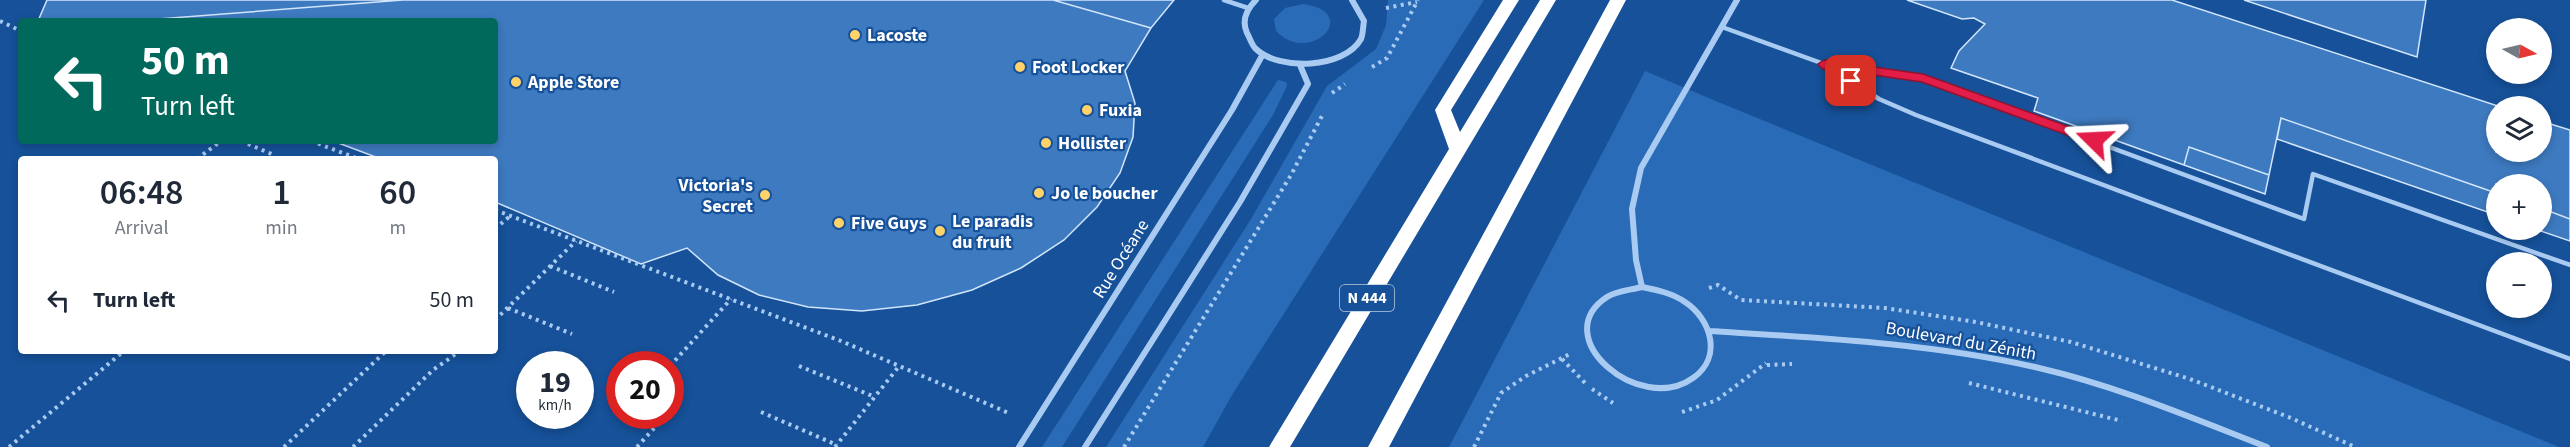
<!DOCTYPE html>
<html lang="en">
<head>
<meta charset="utf-8">
<style>
  :root { --surface:#fff; --page:#f6f6f7; --text:#1f2937; --muted:#747a83 }
  body { margin:0; font-family:"Source Sans 3",sans-serif; background:var(--page); color:var(--text); height:100vh; display:flex; flex-direction:column; font-size:22px; white-space:nowrap }
  * { box-sizing:border-box; margin:0 }
  p { font-size:20px; color:var(--muted) }
  .icon { flex:none; width:33px; height:33px; fill:none; stroke:currentColor; stroke-width:2; stroke-linecap:round; stroke-linejoin:round }
  .map { position:relative; flex:1; overflow:hidden }
  .sheet { position:absolute; left:18px; top:156px; width:480px; height:198px; display:flex; flex-direction:column; background:var(--surface); border-radius:6px; box-shadow:0 3px 9px #0003 }
  .sheet>* { flex:none }
  .top-card { position:absolute; left:18px; top:18px; width:480px; height:126px; border-radius:6px; box-shadow:0 3px 9px #0003; background:#00695c; color:#fff; overflow:hidden }
  .needle { width:39px; rotate:98deg }
  .buttons { position:absolute; left:2486px; top:18px; display:grid; gap:12px }
  .buttons a { display:grid; place-items:center; width:66px; height:66px; border-radius:50%; background:var(--surface); box-shadow:0 3px 9px #0003; font-size:30px }
  .speed { position:absolute; left:516px; top:351px; display:flex; gap:12px; font-size:30px; font-weight:700; text-align:center }
  .speed>* { display:grid; place-content:center; width:78px; height:78px; border-radius:50%; background:var(--surface); box-shadow:0 3px 9px #0003; line-height:1 }
  .speed small { font-size:15px; font-weight:400 }
  .speed .limit { border:9px solid #d22; background:#fff; color:#111 }
  .pin { position:absolute; display:grid; place-items:center; width:51px; height:51px; color:#fff; margin:-26px; border-radius:12px; box-shadow:0 3px 9px #0006 }
  .me { position:absolute; width:66px; margin:-33px; rotate:291deg; stroke-linejoin:round; filter:drop-shadow(0 0 4px #0008) }
  .turn { display:flex; align-items:center; gap:21px; height:126px; padding:0 24px; font-size:27px }
  .turn .icon { width:78px; height:78px; stroke-width:2.5 }
  .turn b { display:block; font-size:42px; line-height:51px }
  .eta { display:flex; justify-content:space-evenly; align-items:center; height:102px; text-align:center }
  .eta b { font-size:36px; font-weight:600; line-height:42px }
  ul { padding:0; list-style:none }
  li { display:flex; align-items:center; gap:18px; height:84px; padding:0 24px }
  li div { flex:1 }
  li b { display:block; font-size:22px }
  li em { font-style:normal }
  .map>svg:first-child { display:block }
  .green { fill:#296bb6 }
  .building { fill:#3e7ac0; stroke:#d1e5fc; stroke-width:1.5 }
  .lines { fill:none; stroke-linecap:round; stroke-linejoin:round }
  .path { stroke:#a9cbf2; stroke-width:4; stroke-dasharray:3 4.5; stroke-linecap:butt }
  .lane { stroke:#a9cbf2; stroke-width:4.5 }
  .street { stroke:#a9cbf2; stroke-width:6 }
  .highway { fill:#fff; fill-rule:evenodd }
  .route { fill:#e11d48; stroke:#92132f; stroke-width:1.5 }
  .poi-dot { fill:#ffd26a; stroke:#165199; stroke-width:2 }
  .labels { text-anchor:middle; dominant-baseline:central; stroke-width:4.5; stroke-linejoin:round; paint-order:stroke }
  .shield { fill:#165199; stroke:#b9cbe0; stroke-width:1.5 }
  .shield-label { font-size:16px; font-weight:bold; fill:#fff }
  .poi-label { font-size:18px; font-weight:bold; fill:#fff; stroke:#165199; text-anchor:start }
  .street-label { font-size:18px; fill:#fff; stroke:#165199 }
</style>
</head>
<body>
<div class="map">
<svg width="2570" height="447" viewBox="0 0 2570 447">
  <rect width="100%" height="100%" fill="#165199"/>
  <path class="green" d="M1388 0H1484L1232 395 1203 447H1106L1251 219 1327 86 1376 49 1386 25Z
    M1303 4C1363 12 1310 67 1276 31L1274 19 1285 8Z
    M1645 71 1711 99 2559 447H1449Z
    M1278 80 1286 82 1287 86 1273 115 1062 447H1042Z"/>
  <path class="building" d="M47 0H403L132 21H38Z
    M403 0H1053L1151 28 1125 71 1135 103 1133 137 1120 173 1097 207 1064 240 1021 268 972 290 917 305 862 311 808 307 759 295 718 275 687 248 641 264 495 202V159H381L333 141H495V21H132Z
    M1053 0H1174L1151 28Z
    M1907 0H2172L2498 106 2496 152H2541V121L2570 130V219L2541 208V184H2496V193L2281 118 2269 175 2189 147 2184 165 2034 111 2038 98 1951 68 1959 51 1985 24 1974 18 1962 19Z
    M2244 0H2426L2417 57Z
    M2281 118 2496 193V215L2277 139Z
    M2189 147 2269 175 2265 194 2184 165Z
    M2541 208 2570 219V241L2538 230H2541Z"/>
  <g class="lines">
    <path class="path" d="M1386 8 1417 2
      M0 21 21 31
      M1372 67 1387 58 1418 0
      M1332 93 1345 84
      M241 141 274 155
      M311 141 359 159
      M197 159 221 141
      M495 210 841 341 1011 414
      M495 229 510 216
      M550 266 614 292
      M1709 288 1718 285 1741 300 1885 308 1976 322 2071 342 2190 379 2291 418 2355 447
      M508 308 572 334
      M495 320 576 241
      M1562 359 1586 384
      M1767 365 1792 364
      M670 366 731 299
      M799 366 875 397
      M1969 383 2122 421
      M1592 389 1613 403
      M670 409 678 400
      M761 412 837 445
      M1682 412 1717 400 1766 363
      M9 447 124 351
      M284 447 386 351
      M353 447 433 370 460 351
      M637 447 665 416
      M835 447 900 365
      M1124 447 1291 175 1323 114
      M1474 447 1501 393 1526 376 1570 354"/>
    <path class="lane" d="M1224 0 1248 8
      M1722 27 1824 64 1923 78 2304 219 2313 174 2570 265
      M1827 65 1879 99 1916 115 2570 359"/>
    <path class="street" d="M1256 0C1247 9 1241 20 1247 33 1250 38 1252 46 1256 49 1279 71 1344 69 1361 39 1363 35 1363 26 1364 21L1352 0
      M1642 287C1657 290 1672 293 1685 302 1711 319 1723 357 1693 378 1640 416 1546 337 1607 297 1616 291 1631 290 1642 287Z
      M1642 287 1636 260 1632 209 1641 168 1737 0
      M1709 331C1819 338 1931 343 2039 368 2117 386 2192 418 2267 447
      M1019 447 1232 110 1263 54
      M1085 447 1240 202 1308 84 1300 65"/>
    <path class="highway" d="M1503 0H1519L1451 110 1460 132 1540 0H1556L1290 447H1269L1449 149 1435 110Z
      M1610 0H1626L1389 447H1368Z"/>
  </g>
  <path class="route" d="M1824 60 1923 74 2098 137 2100 140 2094 145 2089 143 1922 82 1845 71 1858 81 1856 84H1847L1820 67 1818 64Z"/>
  <g class="poi-dot">
    <circle cx="855" cy="35" r="6"/>
    <circle cx="1020" cy="67" r="6"/>
    <circle cx="516" cy="82" r="6"/>
    <circle cx="1087" cy="110" r="6"/>
    <circle cx="1046" cy="143" r="6"/>
    <circle cx="1039" cy="193" r="6"/>
    <circle cx="765" cy="195" r="6"/>
    <circle cx="839" cy="223" r="6"/>
    <circle cx="940" cy="231" r="6"/>
  </g>
  <g class="labels">
    <rect class="shield" x="1340" y="285" width="54" height="26" rx="4.5"/>
    <g class="shield-label">
      <text x="1367" y="298">N 444</text>
    </g>
    <g class="poi-label">
      <text x="867" y="35">Lacoste</text>
      <text x="1032" y="67">Foot Locker</text>
      <text x="528" y="82">Apple Store</text>
      <text x="1099" y="110">Fuxia</text>
      <text x="1058" y="143">Hollister</text>
      <text x="753" y="185" text-anchor="end">Victoria's<tspan x="753" dy="21">Secret</tspan></text>
      <text x="1051" y="193">Jo le boucher</text>
      <text x="952" y="221">Le paradis<tspan x="952" dy="21">du fruit</tspan></text>
      <text x="851" y="223">Five Guys</text>
    </g>
    <g class="street-label">
      <text transform="translate(1121 259) rotate(-58)">Rue Océane</text>
      <text transform="translate(1961 341) rotate(10)">Boulevard du Zénith</text>
    </g>
  </g>
</svg>
<div class="buttons">
<a><svg class="needle" viewBox="-14 -14 28 28"><path d="M0-13l5 13h-10z" fill="#e53935"/><path d="M0 13l5-13h-10z" fill="#747a83"/></svg></a>
<a><svg class="icon" aria-label="layers" viewBox="0 0 24 24"><path d="M12 4l9 5-9 5-9-5zM3 14l9 5 9-5"/></svg></a>
<a>+</a>
<a>−</a>
</div>
<div class="speed"><div>19<small>km/h</small></div><div class="limit">20</div></div>
<div class="pin" style="left:1851px;top:81px;background:#d93025"><svg class="icon" aria-label="arrive" viewBox="0 0 24 24"><path d="M6 21V4h12l-3 4 3 4H6"/></svg></div>
<svg class="me" style="left:2094px;top:140px" viewBox="-20 -20 40 40"><path d="M0-17L14 15 0 8-14 15z" fill="#e11d48" stroke="#fff" stroke-width="4"/></svg>
<div class="top-card">
<div class="turn"><svg class="icon" aria-label="left" viewBox="0 0 24 24"><path d="M17 20v-9H6M10 6l-5 5 5 5"/></svg><div><b>50 m</b>Turn left</div></div>
</div>
<section class="sheet">
<div class="eta">
<div><b>06:48</b><p>Arrival</p></div>
<div><b>1</b><p>min</p></div>
<div><b>60</b><p>m</p></div>
</div>
<ul>
<li><svg class="icon" aria-label="left" viewBox="0 0 24 24"><path d="M17 20v-9H6M10 6l-5 5 5 5"/></svg><div><b>Turn left</b></div><em>50 m</em></li>
</ul>
</section>
</div>
</body>
</html>
